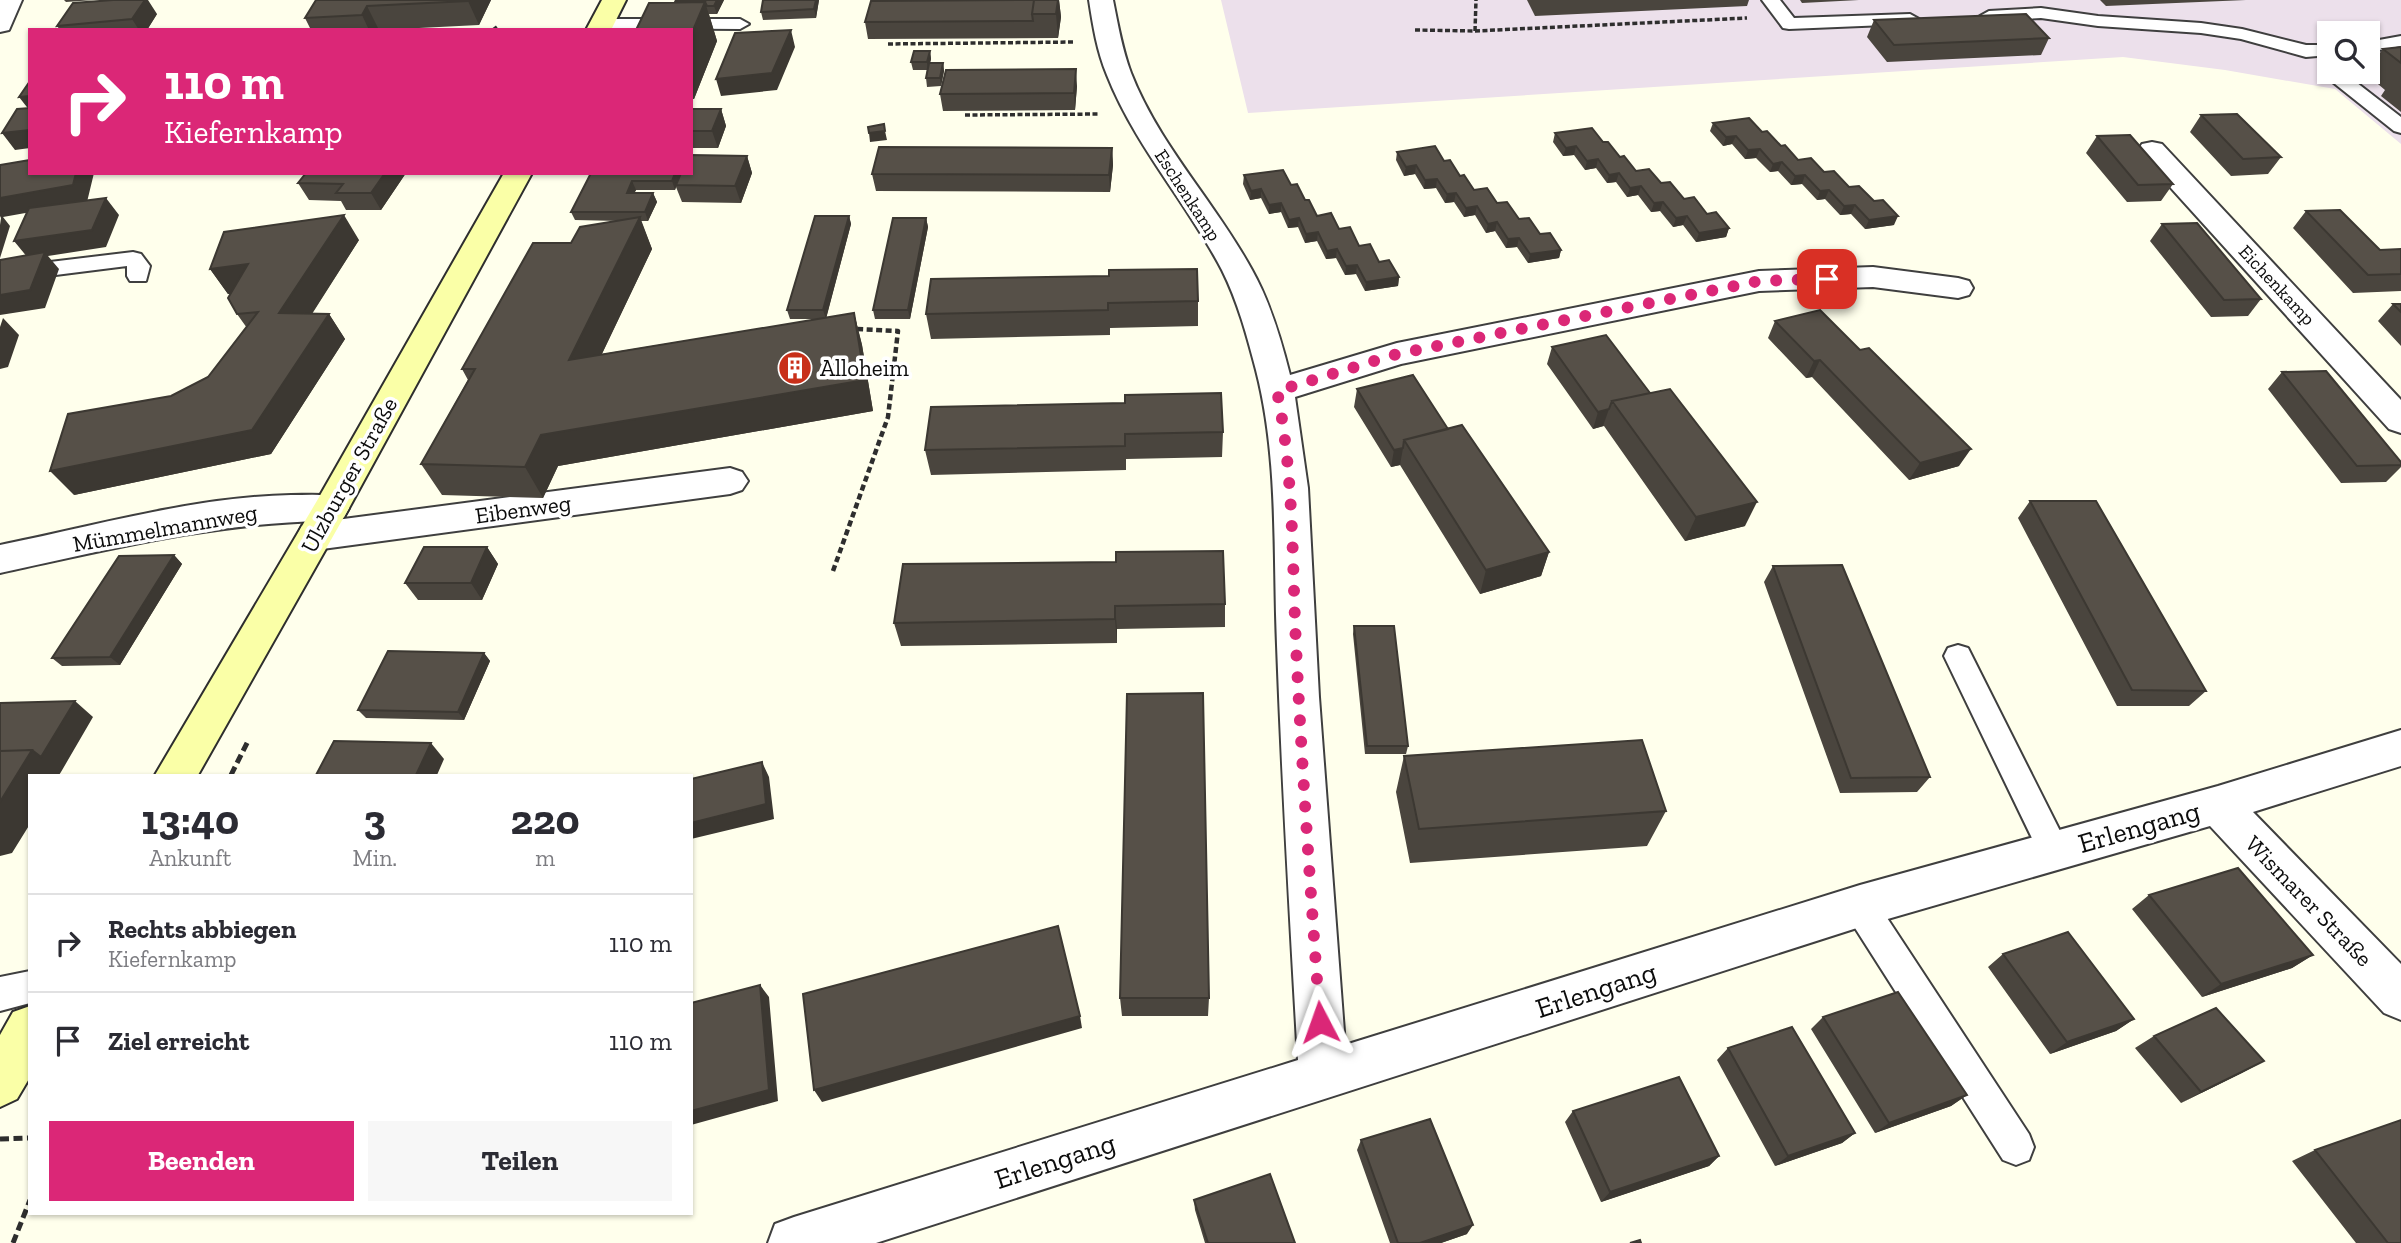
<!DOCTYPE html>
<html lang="de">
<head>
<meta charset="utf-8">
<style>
  :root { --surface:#fff; --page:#f7f7f7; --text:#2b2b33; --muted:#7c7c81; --line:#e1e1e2; --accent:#db2777 }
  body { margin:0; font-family:"Zilla Slab",serif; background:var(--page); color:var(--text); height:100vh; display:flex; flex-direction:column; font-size:26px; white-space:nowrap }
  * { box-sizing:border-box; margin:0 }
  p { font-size:23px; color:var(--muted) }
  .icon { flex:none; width:38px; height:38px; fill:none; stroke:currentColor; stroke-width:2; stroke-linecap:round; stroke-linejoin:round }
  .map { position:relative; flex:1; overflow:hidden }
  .details { position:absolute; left:28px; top:774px; width:665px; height:441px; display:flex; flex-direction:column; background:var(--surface); border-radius:0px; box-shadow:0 2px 5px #0004 }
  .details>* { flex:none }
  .top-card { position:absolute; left:28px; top:28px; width:665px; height:147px; border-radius:0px; box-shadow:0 2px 5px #0004; background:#db2777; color:#fff; overflow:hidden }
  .tools { position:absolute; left:2317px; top:21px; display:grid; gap:14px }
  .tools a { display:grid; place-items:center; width:63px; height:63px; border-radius:0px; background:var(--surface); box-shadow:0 2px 5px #0004; font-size:35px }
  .pin { position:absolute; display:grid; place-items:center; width:60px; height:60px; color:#fff; margin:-30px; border-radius:14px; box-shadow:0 4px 10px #0006 }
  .me { position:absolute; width:77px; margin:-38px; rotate:356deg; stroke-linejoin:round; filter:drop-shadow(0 0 5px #0008) }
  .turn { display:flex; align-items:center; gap:24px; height:147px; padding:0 21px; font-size:32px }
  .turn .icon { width:91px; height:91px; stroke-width:2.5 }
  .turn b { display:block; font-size:49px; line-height:60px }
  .eta { display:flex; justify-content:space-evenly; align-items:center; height:119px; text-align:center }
  .eta b { font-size:42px; font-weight:800; line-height:49px }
  .cta { display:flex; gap:14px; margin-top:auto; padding:14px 21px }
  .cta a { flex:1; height:80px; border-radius:0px; background:var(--accent); color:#fff; font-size:28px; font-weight:800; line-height:80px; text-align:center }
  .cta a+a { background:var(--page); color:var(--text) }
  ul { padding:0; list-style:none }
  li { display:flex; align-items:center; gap:21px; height:98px; padding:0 21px; border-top:2px solid var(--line) }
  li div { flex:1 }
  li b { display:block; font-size:26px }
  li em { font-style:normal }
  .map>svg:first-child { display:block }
  .industrial { fill:#ece0eb; fill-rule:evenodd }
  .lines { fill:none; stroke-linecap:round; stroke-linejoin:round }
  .service-casing { stroke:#3f3f3f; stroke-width:4 }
  .minor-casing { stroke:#3f3f3f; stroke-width:4 }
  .secondary-casing { stroke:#2e2e2e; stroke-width:4 }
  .path-far2 { stroke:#2e2e2e; stroke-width:3.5; stroke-dasharray:5 2.5; stroke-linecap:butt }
  .path-far1 { stroke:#2e2e2e; stroke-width:4.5; stroke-dasharray:6 3.5; stroke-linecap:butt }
  .path { stroke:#2e2e2e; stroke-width:5; stroke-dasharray:9 4.5; stroke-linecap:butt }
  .service { fill:#fff; fill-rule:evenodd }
  .minor { fill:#fff; fill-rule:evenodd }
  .secondary { fill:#faffa7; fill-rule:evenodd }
  .wall { fill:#4a453e }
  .shaded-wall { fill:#3c3832 }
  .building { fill:#565048; stroke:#3c3832; stroke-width:2 }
  .route { stroke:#db2777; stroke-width:12; stroke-dasharray:0 21.6 }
  .labels { text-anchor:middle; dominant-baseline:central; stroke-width:7; stroke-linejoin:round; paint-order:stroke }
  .far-street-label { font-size:19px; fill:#0c0c0c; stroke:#fff }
  .poi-label { font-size:23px; fill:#0c0c0c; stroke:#fff; text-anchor:start }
  .street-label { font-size:23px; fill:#0c0c0c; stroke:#fff }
  .near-street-label { font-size:28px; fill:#0c0c0c; stroke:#fff }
</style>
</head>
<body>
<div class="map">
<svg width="2401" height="1243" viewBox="0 0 2401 1243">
  <rect width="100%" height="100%" fill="#ffffec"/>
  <path class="industrial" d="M1221 0H2401V144L2335 89 2225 70 2123 57 1248 113ZM2329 33H2368V72H2329Z"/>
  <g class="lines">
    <g class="service-casing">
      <path id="service" d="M1762 0H1780L1794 18 1910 14 1919 19 1910 24 1789 29 1783 28Z
        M2041 8 2098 16 2201 23 2242 29 2306 45H2329V55L2306 57 2241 39 2201 33 2098 26 2041 18 1989 21 1980 16 1989 11Z
        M601 19H740L749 24 740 29 595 28 592 24Z
        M2401 36V46L2368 52V42Z
        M2329 67V72H2343L2401 117V133L2394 131 2325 76 2323 72Z
        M133 252 141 254 150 266 146 281H130L127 276V266L0 282V268Z
        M1958 645 1968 648 2065 841 2070 851 2065 861 2054 865 2043 861 1944 656 1948 648Z
        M1860 891 1872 895 2029 1134 2034 1147 2029 1160 2016 1165 2003 1160 1848 917 1844 906 1848 895Z
        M30 971V1003L0 1011V977Z"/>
    </g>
    <g class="minor-casing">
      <path id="minor" d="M0 0H22L9 30 0 32Z
        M1089 0H1113C1118 25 1122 49 1131 73 1159 145 1215 202 1252 270 1270 302 1281 339 1290 375L1397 343 1759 271 1873 267 1958 278 1969 281 1973 288 1969 295 1958 298 1873 287 1759 291 1401 364 1295 397 1308 488 1319 697 1345 1045 1860 885 2218 786 2401 730V766L2253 812 2401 964V1020L2384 1013 2210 826 1860 927 876 1243H768L775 1224 794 1217 1298 1060C1290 922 1282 784 1277 645 1273 554 1279 459 1256 370 1247 336 1238 302 1222 270 1187 203 1135 146 1107 75 1097 51 1093 26 1089 0Z
        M2152 142 2162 144 2401 400V433L2389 429 2142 156 2138 150 2142 144Z
        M730 468 742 472 748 481 742 490 730 494 315 550 302 546 297 536 302 526 323 521C213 523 107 550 0 573V545C95 526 193 497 291 495 309 495 326 493 344 499L349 508 344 517 336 520Z"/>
    </g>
    <g class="secondary-casing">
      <path id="secondary" d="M602 0H626L611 30H586Z
        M504 173H532L349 508 198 775H155L318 499Z
        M30 1006V1077L17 1099 0 1107V1035L13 1012Z"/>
    </g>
    <path class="path-far2" d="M493 30 497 27
      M1415 30 1475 31 1747 18
      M1475 31 1476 0
      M888 44 1074 42
      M965 115 1100 114"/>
    <path class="path-far1" d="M833 571 888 417 898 331 856 329"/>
    <path class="path" d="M231 775 248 741
      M0 1139 30 1138
      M13 1243 30 1200"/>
    <use href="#service" class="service"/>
    <use href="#minor" class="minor"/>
    <use href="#secondary" class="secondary"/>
  </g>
  <path class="wall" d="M64 0H94L66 2Z
    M316 0H491L479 25 379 30H311L305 18Z
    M724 0 717 14H709L717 41 694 99H691V30L675 2Z
    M763 0H819L816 18 763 20 761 12Z
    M1059 0 1061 17 1058 38 868 39 865 22Z
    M1527 0H1749L1747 6 1535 16Z
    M1800 0H1859L1802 3Z
    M2100 0H2246L2106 6Z
    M157 14 147 30H60L57 26Z
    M1874 20 2049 38 2041 55 1887 62 1867 37Z
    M2401 47V112L2381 96 2385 90 2365 73 2368 72V68L2383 49Z
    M930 51 931 59 930 63H943L944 71 941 86 927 87 926 78 927 70H913L911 62Z
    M1077 86 1075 110 943 111 940 94Z
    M691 109H721L726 126 718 148H691Z
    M2201 115 2281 157 2268 174 2231 176 2190 132Z
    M1713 123 1762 132 1798 160 1824 172 1849 187 1894 225 1865 229 1851 214 1840 215 1825 199 1817 200 1802 184 1791 185 1778 171 1770 172 1756 158 1745 159 1732 144 1723 146 1710 131Z
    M1555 133 1603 142 1636 171 1661 183 1729 228 1726 237 1696 242 1683 225 1673 227 1660 211 1651 212 1638 195 1627 197 1616 182 1607 183 1596 168 1585 170 1574 155 1563 156 1553 142Z
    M2097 136 2173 184 2161 201 2127 202 2086 153Z
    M1112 148 1113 165 1110 192 876 191 872 174Z
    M1397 152 1444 161 1474 190 1497 203 1561 250 1559 258 1528 263 1517 247 1506 248 1495 231 1486 233 1475 215 1464 217 1454 202 1445 203 1436 188 1424 189 1415 174 1404 176 1396 160Z
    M747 156 752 173 741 203 682 202 676 187 675 190H636L634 193H653L657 202 648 221H641L652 249 602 354 819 319H790L787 310 849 216 851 224 826 318 854 313 862 345 873 411 558 466 543 498 442 495 421 464 468 380 462 369 620 221 575 220 571 212 591 173H691Z
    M306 173H406L381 210H346L341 201 309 200 298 183Z
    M1244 175 1291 185 1317 216 1339 229 1399 277 1398 286 1365 291 1356 274 1345 275 1336 258 1326 259 1317 241 1305 243 1298 227 1288 228 1281 212 1269 214 1261 198 1250 200 1243 184Z
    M2306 211 2380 250 2401 249V291L2353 293 2293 228Z
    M926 218 928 227 910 319H875L873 310Z
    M2162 224 2261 299 2248 316 2211 317 2150 241Z
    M359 240 312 314H329L345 339 271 454 74 495 171 396 208 377 247 328 237 314 230 294H228L210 269Z
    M931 279 1198 301V326L1110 328V335L931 339 926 314Z
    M2393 304H2401V346L2378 321Z
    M1775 321 1959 466 1909 480 1812 377 1806 378 1768 338Z
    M1552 347 1745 526 1685 541 1604 426 1593 429 1547 364Z
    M2282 372 2401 462V467L2386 482 2341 483 2268 389Z
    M1357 389 1448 429 1549 552 1541 576 1480 594 1400 465 1391 467 1354 407Z
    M931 407 1223 432 1222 457 1126 459V470L931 475 925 450Z
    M2030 501 2206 691 2189 706H2117L2018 518Z
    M487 547 498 564 482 600H418L405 583Z
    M174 555 182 564 120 665 62 666 52 658Z
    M903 564 1225 604V627L1117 629V643L901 646 894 623Z
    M1773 566 1930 777 1917 792 1840 793 1764 582Z
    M1354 626 1408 746 1406 754H1365L1353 634Z
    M484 653 490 661 464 720 366 718 358 710Z
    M1404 756 1666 811 1647 846 1410 863 1396 792Z
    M2149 895 2313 955 2292 968 2202 997 2132 909Z
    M2003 954 2134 1019 2116 1031 2050 1054 1988 967Z
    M1120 998H1209L1208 1016H1122Z
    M1823 1017 1967 1095 1951 1106 1875 1133 1811 1029Z
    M2154 1036 2264 1061 2181 1103 2135 1048Z
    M1728 1048 1855 1133 1842 1143 1775 1166 1717 1060Z
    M1573 1111 1719 1156 1709 1166 1601 1202 1565 1122Z
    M1361 1140 1467 1234 1441 1243H1390L1357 1150Z
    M2315 1150 2401 1243H2356L2292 1161Z
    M1194 1200 1295 1243H1205L1195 1210Z"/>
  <path class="shaded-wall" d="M145 0H148L157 14 147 30H139L132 19Z
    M469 0H491L479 25 468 1Z
    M717 0H724L717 14 714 6Z
    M816 0H819L816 18 814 9Z
    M1058 0H1059L1061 17 1058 38 1056 14Z
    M705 2 717 41 694 99H691V35Z
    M367 6 379 30H369L362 15Z
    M791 30 795 47 777 90 721 96 716 79Z
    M930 51 931 59 928 70 927 62Z
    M943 63 944 71 941 86 940 78Z
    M1076 69 1077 86 1075 110 1074 93Z
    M30 96V111L19 97Z
    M721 109 726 126 718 148 712 131Z
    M30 130V148L15 150 2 133Z
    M885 131 887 140 870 142 869 133Z
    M1736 136 1732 144 1723 146 1726 137Z
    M1576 146 1574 155 1563 156 1566 148Z
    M1112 148 1113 165 1110 192 1109 175Z
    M1760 149 1756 158 1745 159 1748 150Z
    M747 156 752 173 741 203 735 186Z
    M1598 159 1596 168 1585 170 1587 161Z
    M1782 162 1778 171 1770 172 1773 164Z
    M1416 165 1415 174 1404 176 1406 167Z
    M76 173H94L87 202 3 217 10 226 0 258V225L1 218 0 216V198Z
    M385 173H406L381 210 371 193Z
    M675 173H682L676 185V187L675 190 672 181Z
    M1619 173 1616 182 1607 183 1609 175Z
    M1805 175 1802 184 1791 185 1795 176Z
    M1437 179 1436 188 1424 189 1425 180Z
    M632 181 636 190 630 202 627 193Z
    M1641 186 1638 195 1627 197 1630 188Z
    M1261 189V198L1250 200 1251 191Z
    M1829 190 1825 199 1817 200 1820 191Z
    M653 193 657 202 648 221 645 212Z
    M1456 193 1454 202 1445 203 1447 194Z
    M106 198 119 215 106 247 48 256 59 269 45 308 0 315V295L28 258 14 241Z
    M1663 202 1660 211 1651 212 1654 203Z
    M1281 203V212L1269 214V205Z
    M1855 205 1851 214 1840 215 1844 206Z
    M1477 206 1475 215 1464 217 1466 208Z
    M344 215 359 240 296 338 279 313Z
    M849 216 851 224 826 319 823 310Z
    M1687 216 1683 225 1673 227 1676 218Z
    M1898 216 1894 225 1865 229 1869 220Z
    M640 217 652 249 584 391 569 360Z
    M926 218 928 227 910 319 908 310Z
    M1299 218 1298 227 1288 228 1289 220Z
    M1497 222 1495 231 1486 233 1488 224Z
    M1729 228 1726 237 1696 242 1699 233Z
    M1318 232 1317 241 1305 243 1306 234Z
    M1519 238 1517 247 1506 248 1508 239Z
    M1337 249 1336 258 1326 259 1327 251Z
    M1561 250 1559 258 1528 263 1530 254Z
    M248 264 265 289 228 294 210 269Z
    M1357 265 1356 274 1345 275 1346 266Z
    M1399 277 1398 286 1365 291 1366 282Z
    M854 313 862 345 873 411 558 466 543 498 525 467 541 435Z
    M329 314 345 339 271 454 74 495 50 471Z
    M3 318 19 335 8 367 0 369V327Z
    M1820 360 1812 377 1806 378 1814 361Z
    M1609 409 1603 426 1593 429 1598 412Z
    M1403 448 1400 465 1391 467 1394 450Z
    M1971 449 1959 466 1909 480 1920 463Z
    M1757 502 1745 526 1685 541 1696 517Z
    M487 547 498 564 482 600 471 583Z
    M1549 552 1541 576 1480 594 1486 570Z
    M174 555 182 564 120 665 110 657Z
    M1115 606 1117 629V643L1115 619Z
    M484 653 490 661 464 720 458 712Z
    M75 701 93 717 61 772 41 757Z
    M431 743 444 759 437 775H416Z
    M32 750 61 772 59 775H30V824L12 853 0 856V802Z
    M762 762 769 777 774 819 691 839V823Z
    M2313 955 2292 968 2202 997 2221 984Z
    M760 985 769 997 778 1101 691 1125V1111Z
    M1080 1016 1082 1028 822 1102 814 1090Z
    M2134 1019 2116 1031 2050 1054 2067 1042Z
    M2264 1061 2242 1073 2181 1103 2201 1092Z
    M1967 1095 1951 1106 1875 1133 1889 1123Z
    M1855 1133 1842 1143 1775 1166 1788 1156Z
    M1719 1156 1709 1166 1601 1202 1610 1192Z
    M1473 1225 1467 1234 1441 1243H1420Z"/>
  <path class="building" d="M113 0H145L132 19 57 26 73 3Z
    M316 0H469L468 1 367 6 362 15 305 18Z
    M676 0H717L714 6H707L705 2H675Z
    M763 0H816L814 9 761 12Z
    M1034 0H1058L1056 14H1032Z
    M1034 0 1032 14 1033 21 865 22 871 1Z
    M705 2 691 35V30H636L649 3Z
    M2026 14 2049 38 1894 45 1874 20Z
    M791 30 772 73 716 79 735 33Z
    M2401 47V63L2383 49Z
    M914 51H930L927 62H911Z
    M929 63H943L940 78H926Z
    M1076 69 1074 93 940 94 946 70Z
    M30 81V96L19 97Z
    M30 108V130L2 133 17 109Z
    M691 109H721L712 131H691Z
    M2237 114 2281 157 2243 159 2201 115Z
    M1749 118 1762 132 1767 131 1781 146 1785 145 1798 160 1811 158 1824 172 1834 171 1849 187 1859 186 1874 201 1883 200 1898 216 1869 220 1855 205 1844 206 1829 190 1820 191 1805 175 1795 176 1782 162 1773 164 1760 149 1748 150 1736 136 1726 137 1713 123Z
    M884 124 885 131 869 133 868 127Z
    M1592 128 1603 142H1608L1620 157 1624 156 1636 171 1649 169 1661 183 1670 182 1684 199 1694 197 1707 214 1716 212 1729 228 1699 233 1687 216 1676 218 1663 202 1654 203 1641 186 1630 188 1619 173 1609 175 1598 159 1587 161 1576 146 1566 148 1555 133Z
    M2130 135 2173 184 2138 185 2097 136Z
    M1435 146 1444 161 1450 160 1460 176 1464 175 1474 190 1487 188 1497 203 1507 202 1519 219 1529 218 1540 234 1550 233 1561 250 1530 254 1519 238 1508 239 1497 222 1488 224 1477 206 1466 208 1456 193 1447 194 1437 179 1425 180 1416 165 1406 167 1397 152Z
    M879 147 1112 148 1109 175 872 174Z
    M691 155 747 156 735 186 676 185 681 173H691Z
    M30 160V173H76L73 185 0 198V165Z
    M1283 170 1291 185 1297 184 1305 200H1309L1317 216 1331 213 1339 229 1350 227 1359 246 1370 244 1379 262 1389 260 1399 277 1366 282 1357 265 1346 266 1337 249 1327 251 1318 232 1306 234 1299 218 1289 220 1281 203 1269 205 1261 189 1251 191 1244 175Z
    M306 173H385L371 193H336L343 184 298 183Z
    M591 173H675L672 181H632L627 193H653L645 212H571Z
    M106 198 92 230 14 241 29 208Z
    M2340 210 2380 250 2401 249V274L2368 275 2306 211Z
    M344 215 279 313 329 314 252 430 50 471 68 414 171 396 208 377 258 312 237 314 228 298 248 264 210 269 224 232Z
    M815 216H849L823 310H787Z
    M640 217 569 360 854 313 865 380 541 435 525 467 421 464 475 369H462L533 243H571L580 227Z
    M893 218H926L908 310H873Z
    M2197 223 2261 299 2224 300 2162 224Z
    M45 252 30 290 0 295V260Z
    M1197 269 1198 301 1108 303V310L926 314 931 279 1109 276V270Z
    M2393 304H2401V312Z
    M1820 310 1860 350 1869 348 1971 449 1920 463 1820 360 1814 361 1775 321Z
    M1606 335 1650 393 1612 401 1609 409 1598 412 1552 347Z
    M2326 371 2401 462V465L2357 466 2282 372Z
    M1413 375 1448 429 1404 440 1403 448 1394 450 1357 389Z
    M1670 389 1757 502 1696 517 1612 401Z
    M1221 393 1223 432 1125 434V446L925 450 931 407 1125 403V395Z
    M1462 425 1549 552 1486 570 1404 440Z
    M2030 501H2096L2206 691 2132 690Z
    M424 547H487L471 583H405Z
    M1223 551 1225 604 1115 606V619L894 623 903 564 1116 562V552Z
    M174 555 110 657 52 658 119 556Z
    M1842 565 1930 777 1851 778 1773 566Z
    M1354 626H1394L1408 746H1367Z
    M388 651 484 653 458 712 358 710Z
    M1203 693 1209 998H1120L1127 694Z
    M75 701 41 757 32 750 0 751V703Z
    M1642 740 1666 811 1419 829 1404 756Z
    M334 741 431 743 416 775H316Z
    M32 750 0 802V751Z
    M762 762 766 804 691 823V779Z
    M2238 868 2313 955 2221 984 2149 895Z
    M1058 926 1080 1016 814 1090 803 994Z
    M2068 932 2134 1019 2067 1042 2003 954Z
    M760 985 769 1090 691 1111V1003Z
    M1898 992 1967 1095 1889 1123 1823 1017Z
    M2216 1008 2264 1061 2201 1092 2154 1036Z
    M1792 1027 1855 1133 1788 1156 1728 1048Z
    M1679 1077 1719 1156 1610 1192 1573 1111Z
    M1430 1119 1473 1225 1420 1243H1398L1361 1140Z
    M2401 1120V1243H2388L2315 1150Z
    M1270 1174 1295 1243H1208L1194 1200Z
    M1640 1240 1641 1243H1630Z"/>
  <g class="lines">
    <path class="route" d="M1320 1022C1311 896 1302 771 1296 645 1292 560 1294 475 1277 391L1397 354 1759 281 1827 279"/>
  </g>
  <defs>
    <g id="building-disc" transform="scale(1.75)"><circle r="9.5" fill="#c82f19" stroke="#fff"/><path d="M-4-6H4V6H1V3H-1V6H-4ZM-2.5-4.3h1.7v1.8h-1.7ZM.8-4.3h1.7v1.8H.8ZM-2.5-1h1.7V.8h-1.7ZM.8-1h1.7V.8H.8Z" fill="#fff"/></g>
  </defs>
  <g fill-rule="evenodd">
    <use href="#building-disc" x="795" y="368"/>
  </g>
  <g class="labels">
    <g class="far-street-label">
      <text transform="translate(1188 195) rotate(57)">Eschenkamp</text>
      <text transform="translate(2277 285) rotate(47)">Eichenkamp</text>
    </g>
    <g class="poi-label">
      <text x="820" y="368">Alloheim</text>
    </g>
    <g class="street-label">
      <text transform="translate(349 475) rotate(-61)">Ulzburger Straße</text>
      <text transform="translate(523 509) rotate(-8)">Eibenweg</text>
      <text transform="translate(165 528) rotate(-10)">Mümmelmannweg</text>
      <text transform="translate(2309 901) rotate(46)">Wismarer Straße</text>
    </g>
    <g class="near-street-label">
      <text transform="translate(2139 827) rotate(-16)">Erlengang</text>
      <text transform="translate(1596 990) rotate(-18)">Erlengang</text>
      <text transform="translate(1055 1161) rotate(-18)">Erlengang</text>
    </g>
  </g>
</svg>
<div class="tools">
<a><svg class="icon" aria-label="search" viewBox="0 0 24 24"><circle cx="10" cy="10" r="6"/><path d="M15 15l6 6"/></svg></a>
</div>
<div class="pin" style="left:1827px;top:279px;background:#d93025"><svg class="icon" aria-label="arrive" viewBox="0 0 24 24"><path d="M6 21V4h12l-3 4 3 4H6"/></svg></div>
<svg class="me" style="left:1320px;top:1022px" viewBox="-20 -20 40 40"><path d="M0-17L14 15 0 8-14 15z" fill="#db2777" stroke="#fff" stroke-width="4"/></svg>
<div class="top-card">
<div class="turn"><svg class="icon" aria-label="right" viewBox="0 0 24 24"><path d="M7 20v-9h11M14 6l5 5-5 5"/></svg><div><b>110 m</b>Kiefernkamp</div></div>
</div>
<section class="details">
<div class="eta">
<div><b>13:40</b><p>Ankunft</p></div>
<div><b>3</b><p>Min.</p></div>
<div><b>220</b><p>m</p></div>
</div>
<ul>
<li><svg class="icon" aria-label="right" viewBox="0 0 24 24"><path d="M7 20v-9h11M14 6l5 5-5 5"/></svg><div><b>Rechts abbiegen</b><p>Kiefernkamp</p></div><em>110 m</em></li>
<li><svg class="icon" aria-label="arrive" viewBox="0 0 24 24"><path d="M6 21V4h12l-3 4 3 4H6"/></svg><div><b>Ziel erreicht</b></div><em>110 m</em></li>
</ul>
<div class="cta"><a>Beenden</a><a>Teilen</a></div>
</section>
</div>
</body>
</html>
